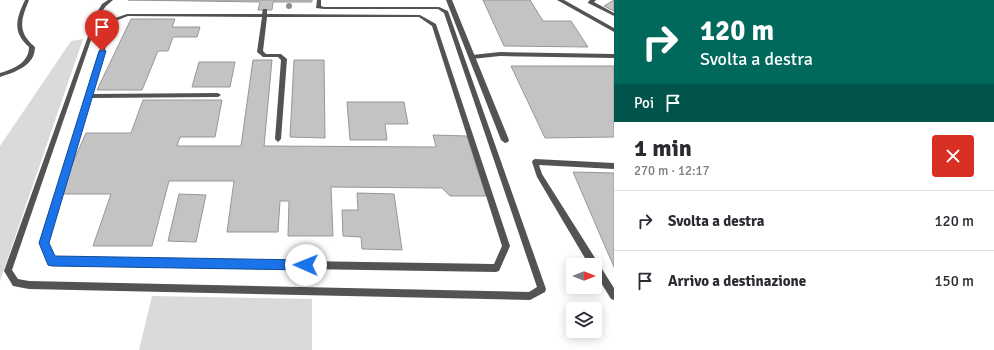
<!DOCTYPE html>
<html lang="it">
<head>
<meta charset="utf-8">
<style>
  :root { --surface:#fff; --page:#f2f2f3; --text:#2b2b33; --muted:#7c7c81; --line:#e1e1e2 }
  body { margin:0; font-family:Signika,sans-serif; background:var(--page); color:var(--text); height:100vh; display:flex; flex-direction:column; font-size:15px; white-space:nowrap }
  * { box-sizing:border-box; margin:0 }
  p { font-size:13px; color:var(--muted) }
  .icon { flex:none; width:22px; height:22px; fill:none; stroke:currentColor; stroke-width:2; stroke-linecap:round; stroke-linejoin:round }
  .map { position:relative; flex:1; overflow:hidden }
  .drawer { display:flex; flex-direction:column; background:var(--surface); width:380px }
  .drawer>* { flex:none }
  .banner { background:#00695c; color:#fff; overflow:hidden }
  .needle { width:26px; rotate:90deg }
  .fabs { position:absolute; left:566px; top:258px; display:grid; gap:8px }
  .fabs a { display:grid; place-items:center; width:36px; height:36px; border-radius:4px; background:var(--surface); box-shadow:0 2px 10px #0003; font-size:20px }
  .pin { position:absolute; display:grid; place-items:center; width:34px; height:34px; color:#fff; margin:-41px -17px; border-radius:50% 50% 50% 0; rotate:-45deg; box-shadow:0 0 4px #0007 }
  .pin .icon { rotate:45deg }
  .me { position:absolute; width:44px; margin:-22px; rotate:271deg; stroke-linejoin:round; filter:drop-shadow(0 0 3px #0008) }
  .turn { display:flex; align-items:center; gap:14px; height:84px; padding:0 20px; font-size:18px }
  .turn .icon { width:52px; height:52px; stroke-width:2.5 }
  .turn b { display:block; font-size:28px; line-height:34px }
  .then { display:flex; align-items:center; height:38px; padding:0 20px; background:#0003; gap:8px; font-size:15px }
  .round { display:grid; place-items:center; flex:none; width:42px; height:42px; border-radius:4px; background:var(--page) }
  .headline { display:flex; align-items:center; justify-content:space-between; height:68px; padding:0 20px }
  h1 { font-size:24px; font-weight:700; line-height:30px }
  ul { padding:0; list-style:none }
  li { display:flex; align-items:center; gap:12px; height:60px; padding:0 20px; border-top:1px solid var(--line) }
  li div { flex:1 }
  li b { display:block; font-size:15px }
  li em { font-style:normal }
  main { display:flex; flex:1; min-height:0 }
  .map>svg:first-child { display:block }
  .green { fill:#dadada }
  .building { fill:#c3c3c3; stroke:#979797 }
  .lines { fill:none; stroke-linecap:round; stroke-linejoin:round }
  .service { fill:#535353; fill-rule:evenodd }
  .minor { fill:#535353; fill-rule:evenodd }
  .tree { fill:#8e8e8e }
  .route { fill:#1a73e8; stroke:#114b97 }
</style>
</head>
<body>
<main>
<div class="map">
<svg width="614" height="350" viewBox="0 0 614 350">
  <rect width="100%" height="100%" fill="#fff"/>
  <path class="green" d="M83 39 0 281V146L71 41Z
    M152 296 312 299V350H139Z"/>
  <path class="building" d="M128 0H312V2H273L272 10H258L260 2Z
    M483 0H530L543 21H571L588 47 504 46Z
    M614 0V11L604 6Z
    M131 19H175L172 27H200L197 37H173L168 51H158L142 90H97Z
    M253 60H272L264 146 436 147 433 135 467 136 486 196H450L442 188 331 187 333 236H288L289 201H280L278 232H227L234 181H169L152 246H93L111 194H59L86 133H131L143 100H222L215 137H180L177 146H241Z
    M294 60H324L325 138 290 137Z
    M199 62H235L230 87H192Z
    M511 66H614V137L545 138Z
    M347 102H404L408 124H385L387 140H350Z
    M573 172 614 173V267Z
    M357 193 394 194 402 250 362 249 361 237 343 236 342 210H358Z
    M179 194 206 195 196 242 168 241Z"/>
  <g class="lines">
    <path class="service" d="M25 0H29C24 13 17 27 28 40 30 43 33 45 35 47 35 66 15 72 0 77V73C13 69 29 63 29 47 12 32 16 19 25 0Z
      M108 0H113L106 6 100 14 12 270 18 279 29 281 529 292 537 287 444 13 438 9H324L316 8 317 0H321V6L324 7H439L448 11 546 289 545 292 530 300 29 289 13 286 4 271 96 14 102 4Z
      M590 0H596L594 2 614 13V16L588 3V2Z
      M263 9H267V14L420 15 436 24 510 246 499 271 496 272 52 265 49 264 40 243 109 20 127 14H262ZM128 16 262 17 257 52 263 57H278L281 60 275 139 278 142 281 139 287 59 281 54H266L263 51 267 17H419L432 26 502 246 494 264 54 257 48 243 91 98 218 97 221 95 218 93 92 94 113 22Z
      M500 52 614 54V58L500 56 472 59 469 57 472 55Z
      M535 159 614 163V169L539 165 542 174 614 288V300L611 299 595 273V265H589L537 177 532 162 533 160Z"/>
    <path class="minor" d="M446 0H452L509 140 508 142 505 143 501 140Z
      M557 0H564L614 28V32Z"/>
  </g>
  <circle class="tree" cx="289" cy="6" r="3"/>
  <path class="route" d="M102 49 106 51 49 243 55 256 306 260 309 261 311 265 309 269 306 270 52 266 48 265 39 243 99 51Z"/>
</svg>
<div class="fabs">
<a><svg class="needle" viewBox="-14 -14 28 28"><path d="M0-13l5 13h-10z" fill="#e53935"/><path d="M0 13l5-13h-10z" fill="#7c7c81"/></svg></a>
<a><svg class="icon" aria-label="layers" viewBox="0 0 24 24"><path d="M12 4l9 5-9 5-9-5zM3 14l9 5 9-5"/></svg></a>
</div>
<div class="pin" style="left:102px;top:51px;background:#d93025"><svg class="icon" aria-label="arrive" viewBox="0 0 24 24"><path d="M6 21V4h12l-3 4 3 4H6"/></svg></div>
<svg class="me" style="left:306px;top:265px" viewBox="-20 -20 40 40"><circle r="19" fill="#fff"/><path d="M0-13L10 11 0 6-10 11z" fill="#1a73e8"/></svg>
</div>
<section class="drawer">
<div class="banner">
<div class="turn"><svg class="icon" aria-label="right" viewBox="0 0 24 24"><path d="M7 20v-9h11M14 6l5 5-5 5"/></svg><div><b>120 m</b>Svolta a destra</div></div>
<div class="then">Poi<svg class="icon" aria-label="arrive" viewBox="0 0 24 24"><path d="M6 21V4h12l-3 4 3 4H6"/></svg></div>
</div>
<div class="headline"><div><h1>1 min</h1><p>270 m · 12:17</p></div><a class="round" style="background:#d93025;color:#fff"><svg class="icon" aria-label="close" viewBox="0 0 24 24"><path d="M6 6l12 12M18 6L6 18"/></svg></a></div>
<ul>
<li><svg class="icon" aria-label="right" viewBox="0 0 24 24"><path d="M7 20v-9h11M14 6l5 5-5 5"/></svg><div><b>Svolta a destra</b></div><em>120 m</em></li>
<li><svg class="icon" aria-label="arrive" viewBox="0 0 24 24"><path d="M6 21V4h12l-3 4 3 4H6"/></svg><div><b>Arrivo a destinazione</b></div><em>150 m</em></li>
</ul>
</section>
</main>
</body>
</html>
